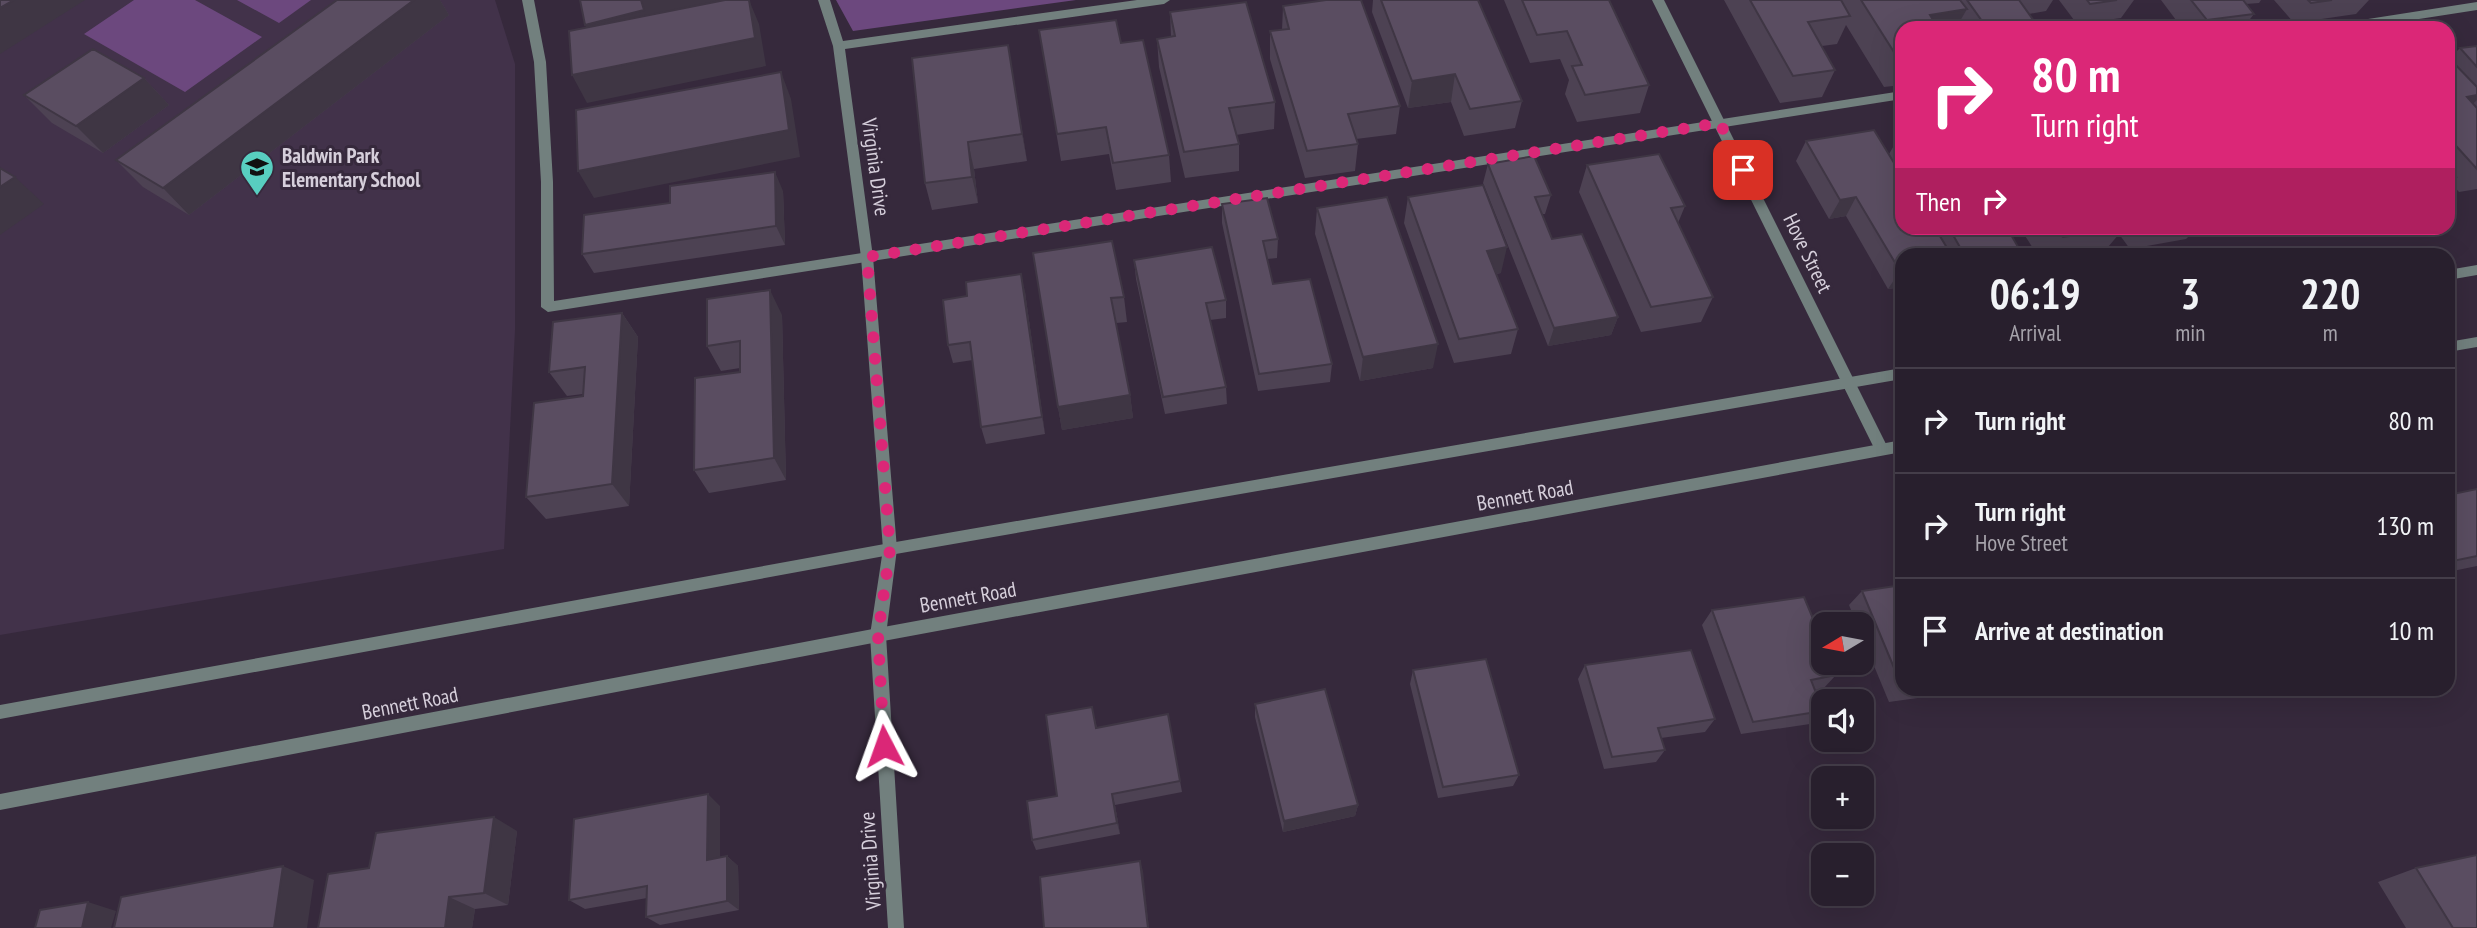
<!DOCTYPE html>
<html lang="en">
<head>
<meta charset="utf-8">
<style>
  :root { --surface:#281f2d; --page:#302735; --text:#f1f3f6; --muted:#a5a2aa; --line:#443d49 }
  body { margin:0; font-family:"PT Sans Narrow",sans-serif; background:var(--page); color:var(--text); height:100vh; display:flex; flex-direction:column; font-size:26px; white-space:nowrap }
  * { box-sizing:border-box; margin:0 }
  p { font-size:23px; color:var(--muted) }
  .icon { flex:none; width:38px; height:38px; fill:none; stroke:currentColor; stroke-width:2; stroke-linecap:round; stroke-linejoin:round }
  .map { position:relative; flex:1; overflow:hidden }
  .side { position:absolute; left:1895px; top:248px; width:560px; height:448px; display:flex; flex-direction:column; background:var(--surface); border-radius:21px; box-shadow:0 7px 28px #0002,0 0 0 2px var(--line) }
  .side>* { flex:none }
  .top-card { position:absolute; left:1895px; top:21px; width:560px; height:214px; border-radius:21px; box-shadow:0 7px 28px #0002,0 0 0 2px var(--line); background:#db2777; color:#fff; overflow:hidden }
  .needle { width:46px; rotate:260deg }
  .buttons { position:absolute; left:1811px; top:612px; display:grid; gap:14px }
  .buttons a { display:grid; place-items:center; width:63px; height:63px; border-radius:14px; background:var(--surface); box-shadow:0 7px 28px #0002,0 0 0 2px var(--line); font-size:35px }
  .pin { position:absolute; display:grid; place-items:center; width:60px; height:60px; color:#fff; margin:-30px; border-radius:14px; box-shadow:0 4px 10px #0006 }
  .me { position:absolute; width:77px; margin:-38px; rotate:356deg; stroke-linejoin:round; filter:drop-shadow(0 0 5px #0008) }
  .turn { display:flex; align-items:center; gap:24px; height:147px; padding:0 21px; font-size:32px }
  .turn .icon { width:91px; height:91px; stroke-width:2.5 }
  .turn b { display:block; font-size:49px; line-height:60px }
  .then { display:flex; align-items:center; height:66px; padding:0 21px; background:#0003; gap:14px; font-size:26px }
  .eta { display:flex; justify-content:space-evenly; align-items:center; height:119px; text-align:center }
  .eta b { font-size:42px; font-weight:700; line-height:49px }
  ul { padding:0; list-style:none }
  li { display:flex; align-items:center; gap:21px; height:105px; padding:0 21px; border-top:2px solid var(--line) }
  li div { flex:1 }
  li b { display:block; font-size:26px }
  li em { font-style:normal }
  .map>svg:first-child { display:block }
  .built { fill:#42324a }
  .green { fill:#6c487e }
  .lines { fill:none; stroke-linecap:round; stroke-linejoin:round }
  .service { fill:#72807e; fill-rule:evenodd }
  .minor { fill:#72807e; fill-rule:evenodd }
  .tertiary { fill:#72807e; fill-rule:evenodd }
  .wall { fill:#4d4253 }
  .shaded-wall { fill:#3f3644 }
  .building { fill:#5a4d61; stroke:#3f3644; stroke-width:2 }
  .route { stroke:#db2777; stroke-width:12; stroke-dasharray:0 21.6 }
  .labels { text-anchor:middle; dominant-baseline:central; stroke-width:6; stroke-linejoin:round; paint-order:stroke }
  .poi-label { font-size:21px; font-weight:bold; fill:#d6cfdb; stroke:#36293c; text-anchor:start }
  .street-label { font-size:21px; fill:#d6cfdb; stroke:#36293c }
</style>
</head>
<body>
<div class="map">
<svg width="2477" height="928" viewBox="0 0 2477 928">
  <rect width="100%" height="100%" fill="#36293c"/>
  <path class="built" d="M0 0H495L515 64V330L504 549 0 635Z"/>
  <path class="green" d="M134 0H195L262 37 185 92 84 34Z
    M237 0H311L279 23Z
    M836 0H1076L853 31Z"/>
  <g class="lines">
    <path class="service" d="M522 0H534L546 62 553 182 554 301 1902 91V99L548 312 541 307V182L534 62Z
      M2477 2V10L2361 28H2330L2336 24Z"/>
    <path class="minor" d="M818 0H830L843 41 1137 0H1170L1164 4 845 49 873 257 897 549 886 635 904 928H888L870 635 883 549 861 257 833 46Z
      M1652 0H1664L1889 450 1887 454H1877Z"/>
    <path class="tertiary" d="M2477 265V275L2448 280V270Z
      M2477 337V347L2448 352V342Z
      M1902 368V379L890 555 0 719V705L890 543Z
      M1902 440V452L878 642 0 810V794L878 628Z"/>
  </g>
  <path class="wall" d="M337 0H440L449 15 189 215 143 187 116 160Z
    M1373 0H1478L1522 101 1515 128 1464 136 1451 102 1408 108 1372 12Z
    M1504 0H1609L1649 85 1640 113 1577 122 1565 94 1569 80 1560 59 1530 63Z
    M1724 0H2053L2046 11 2029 14 2039 28H1961L1958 24 1956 28H1902V85L1884 87 1846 25 1837 44 1822 46 1835 70 1822 97 1780 103Z
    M2059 0H2134L2121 18 2077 24Z
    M2161 0H2261L2259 3 2246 4 2254 14 2243 28H2182Z
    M2274 0H2369L2356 14 2294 23Z
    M1283 6 1400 106 1396 134 1356 139 1358 144 1355 171 1305 178 1270 59V31L1282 30Z
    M1170 12 1275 102 1274 129 1236 135 1239 144V171L1185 178 1159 67 1157 39 1171 37Z
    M1039 30 1121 43 1169 155 1171 182 1116 190 1109 154 1061 161Z
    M1008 45 1027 161 974 169 978 203 932 210 925 183Z
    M2477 46V189L2459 192 2450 182 2448 184V57L2450 58 2460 48Z
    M144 78 169 105 103 153 52 123 24 95Z
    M1899 137H1902V228H2007L2021 252 2019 256H1902V287L1888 289 1846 216 1829 219 1796 161 1806 141 1889 154Z
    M1488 164 1551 195 1545 214H1542L1552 239 1618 317 1611 335 1548 346 1483 183Z
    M1587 165 1685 206 1678 223 1713 297 1701 322 1641 332 1579 192Z
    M783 191 785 245 594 273 582 254Z
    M1408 197 1501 273 1496 274 1518 329 1511 354 1454 363 1404 223Z
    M1222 204 1278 239 1277 258 1267 259 1273 284 1332 364 1330 382 1258 391 1222 223Z
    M1317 208 1433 368 1360 381 1315 234Z
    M2020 228H2197L2186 239 2130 249 2119 234 2103 253 2088 256H2038Z
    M2209 228H2243L2213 232Z
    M1112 241 1124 297 1127 322 1116 323 1130 395 1133 418 1062 430 1058 407Z
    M1134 260 1226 300V318L1210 320 1226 387 1227 404 1165 414 1136 279Z
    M1025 292 1045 434 986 444 981 427 973 360 953 363 948 345Z
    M622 313 638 337 629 506 546 519 526 497 583 396V394L567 396 549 372Z
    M782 315 786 480 709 493 694 470 740 372V368L721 371 707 346Z
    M2477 489V566L2448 572V495Z
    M1902 585V690H1958L1953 693 1889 702 1862 637V625H1857L1849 605 1862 591Z
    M1712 610 1836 675 1823 689 1815 690 1823 711 1810 724 1741 734 1702 625Z
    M1585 665 1715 719 1705 732 1661 738 1665 750 1656 762 1604 769 1578 679Z
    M1413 670 1519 775 1513 786 1438 798 1410 684Z
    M1255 704 1358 805 1355 816 1283 832 1255 717Z
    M1095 720 1097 728 1180 781 1182 792 1115 805 1120 834 1036 850 1032 840 1057 796Z
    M720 806V857L727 856 738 866 739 910 660 925 646 917 647 898 585 909 569 900Z
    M517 831 508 905 475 909 472 928H318L369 868Z
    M2416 868 2477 928H2406L2378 882Z"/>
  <path class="shaded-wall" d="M14 0H85L0 54V8Z
    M414 0H440L449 15 189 215 163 188Z
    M641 0H722L595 45 585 25Z
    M749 0 759 24 766 66 587 103 572 75Z
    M1967 9 1956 28H1922L1930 15Z
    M1008 45 1013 73 1027 161 1022 134Z
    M781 72 791 99 800 157 594 198 578 171Z
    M1455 74 1451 102 1408 108 1412 81Z
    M144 78 169 105 103 153 76 126Z
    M2477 95V100L2462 114 2467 97Z
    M968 142 974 169 978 203 972 177Z
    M775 172 783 191 785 245 776 226Z
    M15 177 44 204 0 235V187Z
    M1856 197 1846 216 1829 219 1840 200Z
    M1507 247 1501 273 1481 276 1487 251Z
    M1900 271H1902V287L1888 289Z
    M1021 274 1025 292 1045 434 1042 417Z
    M770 290 782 315 786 480 774 458Z
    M622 313 638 337 629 506 612 484Z
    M1618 317 1611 335 1548 346 1554 328Z
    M1438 344 1433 368 1360 381 1363 357Z
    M1130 395 1133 418 1062 430 1058 407Z
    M708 794 720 806V870L707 860Z
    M1112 794 1115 805 1120 834 1117 823Z
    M1358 805 1355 816 1283 832 1284 821Z
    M494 817 517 831 508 905 484 893Z
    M727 856 738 866 739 910 727 901Z
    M1140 861 1143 871 1149 928H1148Z
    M283 866 314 880 307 928H274Z
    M449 897 475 909 472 928H445Z
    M88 902 116 911 111 928H82Z"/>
  <path class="building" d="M0 0H14L0 8Z
    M337 0H414L163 188 116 160Z
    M580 0H641L644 10 585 25Z
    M725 0H749L755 38 572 75 569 31Z
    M1326 0H1361L1400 106 1348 114 1358 144 1307 151 1270 31 1289 29 1283 6Z
    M1381 0H1478L1522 101 1470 109 1455 74 1412 81Z
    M1522 0H1609L1649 85 1585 95 1572 66 1582 65 1567 31 1537 35Z
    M1750 0H1841L1850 16 1808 22 1835 70 1793 76Z
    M1861 0H1960L1967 9 1930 15 1938 28H1902V59L1899 60Z
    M1967 0H2019L2039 28H1987Z
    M2087 0H2117L2090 4Z
    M2191 0H2243L2254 14 2207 20Z
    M2308 0H2332L2311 3Z
    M1246 2 1275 102 1229 108 1239 144 1184 152 1157 39 1175 36 1170 12Z
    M1116 20 1121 43 1143 40 1169 155 1113 163 1106 127 1057 134 1039 30Z
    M1008 45 1022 134 968 142 972 177 925 183 912 58Z
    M2477 46V67L2460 48Z
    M93 49 144 78 76 126 24 95Z
    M2448 57 2477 87V95L2467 97 2477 108V169L2448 137Z
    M781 72 789 130 578 171 576 110Z
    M1874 130 1902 176V228H1935L1952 256H1902V271H1900L1856 197 1840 200 1806 141Z
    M1659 154 1685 206 1671 208 1713 297 1651 307 1587 165Z
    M1534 156 1551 195 1535 197 1552 239 1582 234 1618 317 1554 328 1488 164Z
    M0 168 15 177 0 187Z
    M2448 169 2456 177 2448 179Z
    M775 172 776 226 582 254 584 215 670 203V186Z
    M1483 185 1507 247 1487 251 1518 329 1459 339 1408 197Z
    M1387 197 1438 344 1363 357 1317 208Z
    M1267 198 1278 239 1263 241 1273 284 1310 279 1332 364 1259 374 1222 204Z
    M1949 228H2007L2021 252 1993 256H1965Z
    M2057 228H2123L2063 237Z
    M2144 228H2160L2146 230Z
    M1112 241 1124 297 1111 298 1130 395 1058 407 1033 253Z
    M1212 247 1226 300 1206 303 1226 387 1163 397 1134 260Z
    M1021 274 1042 417 981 427 970 342 948 345 943 300 967 296 966 282Z
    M770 290 774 458 694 470 695 378 740 372V341L707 346V299Z
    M622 313 612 484 526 497 534 403 583 396 585 367 549 372 553 322Z
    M2477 489V556L2453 561 2448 555V495Z
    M1902 585V687L1862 591Z
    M1804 597 1824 645V663H1831L1836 675 1811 680 1823 711 1753 722 1712 610Z
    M1691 650 1715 719 1658 728 1665 750 1612 757 1585 665Z
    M1486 659 1519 775 1443 787 1413 670Z
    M1325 689 1358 805 1284 821 1255 704Z
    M1092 707 1096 728 1168 714 1180 781 1112 794 1117 823 1032 840 1027 801 1057 796 1046 715Z
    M708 794 707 860 727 856V901L646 917 647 886 569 900 574 819Z
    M494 817 484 893 449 897 445 928H318L328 874 369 868 376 833Z
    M2477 855V928H2453L2416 868Z
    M1140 861 1148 928H1044L1040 877Z
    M283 866 274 928H114L121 897Z
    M88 902 82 928H35L40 910Z"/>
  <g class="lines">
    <path class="route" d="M884 746 878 635 890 549 867 257 1720 123 1743 170"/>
  </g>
  <defs>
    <g id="school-pin" transform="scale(1.75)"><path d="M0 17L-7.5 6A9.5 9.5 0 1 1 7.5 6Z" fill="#58cec0" stroke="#36293c"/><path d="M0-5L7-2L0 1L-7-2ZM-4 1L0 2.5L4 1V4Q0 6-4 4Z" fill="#111"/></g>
  </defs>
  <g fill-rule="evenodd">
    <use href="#school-pin" x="257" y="167"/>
  </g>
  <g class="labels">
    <g class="poi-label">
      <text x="282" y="155">Baldwin Park<tspan x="282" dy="24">Elementary School</tspan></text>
    </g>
    <g class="street-label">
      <text transform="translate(876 167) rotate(82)">Virginia Drive</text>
      <text transform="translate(1808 253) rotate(64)">Hove Street</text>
      <text transform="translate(1525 495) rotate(-10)">Bennett Road</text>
      <text transform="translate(968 597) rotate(-10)">Bennett Road</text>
      <text transform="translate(410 703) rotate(-11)">Bennett Road</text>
      <text transform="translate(870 861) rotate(-94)">Virginia Drive</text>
    </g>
  </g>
</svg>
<div class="buttons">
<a><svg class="needle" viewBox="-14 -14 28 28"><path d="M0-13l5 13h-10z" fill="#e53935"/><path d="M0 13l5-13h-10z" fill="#a5a2aa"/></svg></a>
<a><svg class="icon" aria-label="sound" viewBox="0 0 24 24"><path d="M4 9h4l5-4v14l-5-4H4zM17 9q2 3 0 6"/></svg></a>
<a>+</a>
<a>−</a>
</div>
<div class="pin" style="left:1743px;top:170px;background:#d93025"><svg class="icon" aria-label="arrive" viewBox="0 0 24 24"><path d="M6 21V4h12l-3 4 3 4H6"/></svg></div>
<svg class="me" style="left:884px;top:746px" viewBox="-20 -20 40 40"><path d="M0-17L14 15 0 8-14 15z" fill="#db2777" stroke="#fff" stroke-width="4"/></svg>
<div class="top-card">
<div class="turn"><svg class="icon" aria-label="right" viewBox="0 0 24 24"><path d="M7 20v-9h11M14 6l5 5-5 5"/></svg><div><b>80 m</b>Turn right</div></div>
<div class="then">Then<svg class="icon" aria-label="right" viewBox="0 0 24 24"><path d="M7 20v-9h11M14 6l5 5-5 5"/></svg></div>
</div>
<section class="side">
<div class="eta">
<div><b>06:19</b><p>Arrival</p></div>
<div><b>3</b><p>min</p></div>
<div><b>220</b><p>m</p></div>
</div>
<ul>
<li><svg class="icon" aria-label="right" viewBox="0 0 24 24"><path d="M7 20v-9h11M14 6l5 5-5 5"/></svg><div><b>Turn right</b></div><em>80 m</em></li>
<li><svg class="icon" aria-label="right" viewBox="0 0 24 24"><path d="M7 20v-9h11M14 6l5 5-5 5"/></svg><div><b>Turn right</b><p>Hove Street</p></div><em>130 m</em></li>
<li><svg class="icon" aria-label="arrive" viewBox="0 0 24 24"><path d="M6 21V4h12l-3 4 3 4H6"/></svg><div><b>Arrive at destination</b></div><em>10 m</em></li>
</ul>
</section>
</div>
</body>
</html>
